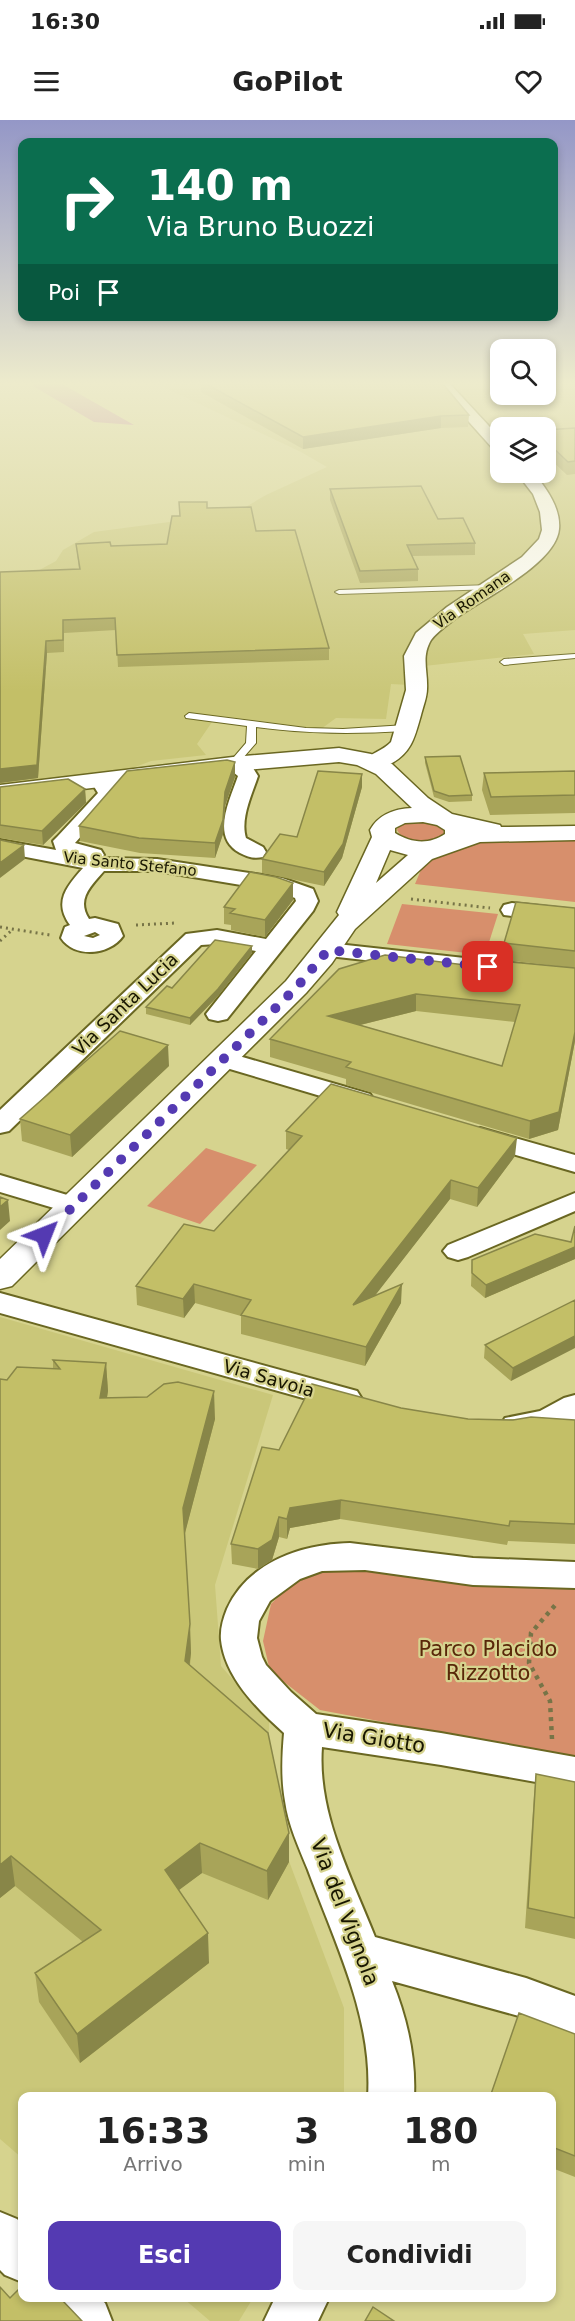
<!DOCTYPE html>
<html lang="it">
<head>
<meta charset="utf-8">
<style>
  :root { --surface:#fff; --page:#f6f6f6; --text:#222; --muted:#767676; --accent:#543ab2 }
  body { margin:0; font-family:"DejaVu Sans",sans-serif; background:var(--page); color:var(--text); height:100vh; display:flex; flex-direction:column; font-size:22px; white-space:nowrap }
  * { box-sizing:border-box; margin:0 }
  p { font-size:20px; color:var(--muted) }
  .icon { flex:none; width:33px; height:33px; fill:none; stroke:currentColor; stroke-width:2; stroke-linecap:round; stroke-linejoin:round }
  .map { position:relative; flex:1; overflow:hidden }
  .drawer { position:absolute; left:18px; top:1972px; width:538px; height:210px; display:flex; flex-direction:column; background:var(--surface); border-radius:12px; box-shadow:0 3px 9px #0003 }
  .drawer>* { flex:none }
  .banner { position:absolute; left:18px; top:18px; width:540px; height:183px; border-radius:12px; box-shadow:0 3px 9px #0003; background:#0b6e4f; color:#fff; overflow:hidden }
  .buttons { position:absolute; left:490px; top:219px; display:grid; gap:12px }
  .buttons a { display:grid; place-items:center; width:66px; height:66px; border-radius:12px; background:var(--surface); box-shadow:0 3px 9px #0003; font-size:30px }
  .pin { position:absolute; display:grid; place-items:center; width:51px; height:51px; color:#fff; margin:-26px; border-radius:12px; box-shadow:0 3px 9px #0006 }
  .me { position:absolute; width:66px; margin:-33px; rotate:45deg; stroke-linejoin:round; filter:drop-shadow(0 0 4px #0008) }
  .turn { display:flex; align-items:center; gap:21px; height:126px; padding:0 30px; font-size:27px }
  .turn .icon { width:78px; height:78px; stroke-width:2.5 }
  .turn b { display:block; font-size:42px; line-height:51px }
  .then { display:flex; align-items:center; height:57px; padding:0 30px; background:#0003; gap:12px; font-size:22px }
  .eta { display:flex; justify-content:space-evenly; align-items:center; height:102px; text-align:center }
  .eta b { font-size:36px; font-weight:700; line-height:42px }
  .button { display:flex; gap:12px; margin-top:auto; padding:12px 30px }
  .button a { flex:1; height:69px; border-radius:12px; background:var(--accent); color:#fff; font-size:24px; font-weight:700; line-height:69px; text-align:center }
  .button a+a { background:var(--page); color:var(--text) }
  .status { display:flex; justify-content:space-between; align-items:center; height:42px; padding:0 30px; background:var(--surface); direction:ltr }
  .status svg { height:16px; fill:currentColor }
  header { display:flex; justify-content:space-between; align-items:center; height:78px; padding:0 30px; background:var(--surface); font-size:27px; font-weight:700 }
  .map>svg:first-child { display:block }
  .built { fill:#cac779; fill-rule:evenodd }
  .green { fill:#d78f6c }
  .water { fill:#b76b95 }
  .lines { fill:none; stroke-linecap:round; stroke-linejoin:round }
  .service-casing { stroke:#6a6722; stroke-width:2 }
  .minor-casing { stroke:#6a6722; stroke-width:4 }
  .tertiary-casing { stroke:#6a6722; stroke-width:3 }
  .secondary-casing { stroke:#6a6722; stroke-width:3 }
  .path-far1 { stroke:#777447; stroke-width:3; stroke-dasharray:2 4; stroke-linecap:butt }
  .path { stroke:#777447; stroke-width:4.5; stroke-dasharray:4 5; stroke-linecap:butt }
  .service { fill:#fff; fill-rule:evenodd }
  .minor { fill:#fff; fill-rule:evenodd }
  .tertiary { fill:#fff; fill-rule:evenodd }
  .secondary { fill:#fff; fill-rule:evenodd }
  .wall { fill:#a8a459; fill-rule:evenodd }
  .shaded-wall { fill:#888648 }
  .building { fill:#c3bf67; stroke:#888648; stroke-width:1.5; fill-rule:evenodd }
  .route { stroke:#543ab2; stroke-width:10; stroke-dasharray:0 18 }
  .labels { text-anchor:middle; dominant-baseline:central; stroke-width:4.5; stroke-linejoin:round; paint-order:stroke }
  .far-street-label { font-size:15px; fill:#181600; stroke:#d6d38e }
  .street-label { font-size:18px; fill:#181600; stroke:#d6d38e }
  .near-park-label { font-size:21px; fill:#592709; stroke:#d6d38e }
  .near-street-label { font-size:21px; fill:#181600; stroke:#d6d38e }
</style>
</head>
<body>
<div class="status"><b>16:30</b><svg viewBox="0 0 49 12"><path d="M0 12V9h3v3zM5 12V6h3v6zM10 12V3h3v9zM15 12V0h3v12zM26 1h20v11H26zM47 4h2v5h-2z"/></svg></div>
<header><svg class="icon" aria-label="menu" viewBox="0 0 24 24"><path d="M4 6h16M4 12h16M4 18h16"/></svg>GoPilot<svg class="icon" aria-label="heart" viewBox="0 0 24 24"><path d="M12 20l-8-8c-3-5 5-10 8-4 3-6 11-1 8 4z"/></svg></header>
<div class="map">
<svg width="575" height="2201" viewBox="0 0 575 2201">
  <rect width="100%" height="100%" fill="#d6d38e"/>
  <path class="built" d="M157 264H501V274H546V264H575V510L523 514 534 534 424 546 410 565 391 564 386 599 336 598 321 609 221 596 212 602 197 624 206 635 151 641 130 649 0 666V455L32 454 56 441 63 430 94 412 192 399 244 388 266 375 327 347 301 332ZM501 308H546V352H501Z
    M0 1197 273 1275 215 1465 221 1546 269 1601 268 1685 344 1888V1977H22V2038L0 2019Z
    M183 2178H253L239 2201H210Z"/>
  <path class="green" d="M409 701 433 702 443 707 444 714C432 724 405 725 397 710L398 707Z
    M575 718V782L415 764 423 745 447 732 474 722Z
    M402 784 498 794 485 835 387 824Z
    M206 1028 257 1045 200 1104 147 1086Z
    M336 1447 543 1467 575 1466V1638L320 1590 270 1551 263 1521 271 1484 294 1461Z"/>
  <path class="water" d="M37 264H62L134 305 94 302 33 266Z"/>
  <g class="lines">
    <g class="service-casing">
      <path id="service" d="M491 465H494V469L339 474 335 472 339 470Z
        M575 534V538L504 545 500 542 504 539Z
        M189 593 306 608 343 609 406 605 410 608 406 611C352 614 310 614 256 607V623L236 646 233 647 228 644 246 623 247 606 186 598 185 596Z"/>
    </g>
    <g class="minor-casing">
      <path id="minor" d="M233 638 251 645 258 656C252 674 240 699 246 718L263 727 266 732 263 737C254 739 248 737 240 733 210 717 230 680 238 656L223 644 226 640Z
        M100 654 107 656 119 671 118 675 75 723 101 730 104 735 102 738 157 739 282 758 313 769 318 781 313 791 227 899 218 901 209 899 206 894 256 831 217 824 201 825 9 1011 0 1013V990L186 814 217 810 266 819 296 781 295 778 277 771 157 751H104C91 766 76 779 89 799L95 798 118 804 123 816C110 835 75 839 61 818L65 807 70 805C53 782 67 766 83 748L0 732V720L56 730 53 721 57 717 98 673 90 660 93 656ZM95 812 100 815 93 818 84 816Z
        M512 783 575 790V804L504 795 501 790 504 785Z
        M328 823 575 850V864L320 835 316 830 320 825Z
        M222 931 370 974 374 980 370 986 361 988 213 944 209 939 213 934Z
        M480 1008 575 1035V1052L471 1022 467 1016 471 1010Z
        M0 1055 84 1080 88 1086 84 1092 74 1094 0 1072Z
        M575 1073V1091L468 1137 458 1140 448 1137 443 1131 448 1125Z
        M0 1173 357 1271 362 1279 357 1287 346 1290 0 1193Z
        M575 1275V1300C554 1312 528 1321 505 1314L500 1306 505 1298 540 1291 564 1278Z
        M350 1423 473 1438 575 1442V1468L473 1465 365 1450 322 1451 300 1459 270 1481 259 1501 257 1518 262 1537 266 1545 291 1572 316 1594 441 1613 575 1637V1669L441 1645 322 1627C317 1693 351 1756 375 1817L526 1858 575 1876V1916L526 1898 392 1861C407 1898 416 1937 414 1977H368C373 1898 335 1823 308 1750 299 1728 288 1704 285 1681 281 1658 282 1636 284 1613 257 1589 225 1557 221 1520 220 1509 223 1499 227 1489 248 1442 302 1424 350 1423Z
        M0 2092 17 2099 22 2104V2162L5 2155 0 2150Z
        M38 2178H99L105 2183 112 2201H51L45 2196Z
        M275 2178H329L318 2201H264Z"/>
    </g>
    <g class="tertiary-casing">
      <path id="tertiary" d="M435 264H450L501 319V333L495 331Z
        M516 352H533C546 368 561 388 559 409 556 444 482 479 455 499 447 505 437 512 431 520 421 537 428 551 427 569 427 577 423 587 421 595 415 616 412 632 392 643 382 648 376 650 366 648L363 643C369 633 383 631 391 622L406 570 404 536 416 513 447 487 522 437 539 419 542 410 540 392 533 374Z"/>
    </g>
    <g class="secondary-casing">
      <path id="secondary" d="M339 628 371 634 392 644 428 678 452 694 500 705 501 707 575 706V720L480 722 432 739 355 809 332 843 306 873 12 1166 0 1169V1139L286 861 339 795 337 792 372 717 370 710C379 694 394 689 412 688L376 654 357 645 339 642 233 651 0 679V665L233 637ZM423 702 437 705 445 710V714C429 725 411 723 395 713V708L405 703ZM390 730 408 735 376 763Z"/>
    </g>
    <path class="path-far1" d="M411 779 490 788
      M136 805 176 803
      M0 807 50 815
      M0 821 12 810"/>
    <path class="path" d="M552 1619 550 1581 529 1543 531 1513 557 1483"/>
    <use href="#service" class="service"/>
    <use href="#minor" class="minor"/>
    <use href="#tertiary" class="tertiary"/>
    <use href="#secondary" class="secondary"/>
  </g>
  <path class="wall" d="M201 264H443L469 295 468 307 441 308 303 329 201 272Z
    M575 308V354L567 355 546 335V310Z
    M330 369 438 399 475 423V435L412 436 418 449V461L360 463 330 380Z
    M207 388 256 411 329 528V540L118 547 116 510 64 513V532L47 533 38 658 0 663V452L79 449 76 424 111 426 167 424 180 396Z
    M425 637 472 675V681L449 682 434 677 425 643Z
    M575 651V693L490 695 482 670 484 653Z
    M362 654V667L342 738 324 766 262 753V739L297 717Z
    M235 657 225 686 223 714 215 738 140 733 80 721 79 706Z
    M0 667 85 669 86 683 43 725 0 718Z
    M293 780 265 817 231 810V805L224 804V787Z
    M575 788V848L503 840 504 823Z
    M252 833 218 876 190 905 146 894V887L172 868Z
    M497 849 575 921 558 1010 529 1019 346 965V959L270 937V919ZM416 891 515 902 502 946 360 905Z
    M169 946 72 1037 22 1021 20 999Z
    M286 1011 515 1036 477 1087 450 1079 374 1176 401 1183 365 1246 241 1214V1196L195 1183 184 1198 137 1185 136 1166 214 1111 289 1030 286 1029Z
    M575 1106V1139L485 1178 471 1166 472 1140 571 1122Z
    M575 1180 511 1261 484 1238 485 1225Z
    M53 1240 106 1243 108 1271 107 1278 215 1299 184 1416 191 1533 190 1545 289 1742 268 1780 202 1753 178 1770 209 1843 80 1943 39 1882 35 1853 83 1822 15 1766 0 1778 53 1249Z
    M401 1288 468 1299 575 1300V1424L508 1421 507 1425 340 1399 290 1408 287 1419 279 1417 272 1440 258 1449 232 1444 231 1424 279 1330Z
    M536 1654 575 1662V1819L525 1808 534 1675Z
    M575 1914V2057L552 2048V1977Z"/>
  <path class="shaded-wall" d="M441 296V308L303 329V317Z
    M46 521 47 533 38 658 0 663V649Z
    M235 642V657L225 686 223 714 215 738V723L225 672Z
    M362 654V667L342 738 324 766V752Z
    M85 669 86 683 43 725 42 711Z
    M24 725 25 739 0 758V743Z
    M293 763V780L265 817V800Z
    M252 826V833L218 876 190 905V898Z
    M416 874V891L328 913V896Z
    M575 912V921L558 1010 529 1019 530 1001Z
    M168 925 169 946 72 1037 70 1015Z
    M517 1018 515 1036 477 1087 478 1068Z
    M451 1060 450 1079 353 1204V1185Z
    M8 1080 10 1101 0 1110V1087Z
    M575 1127V1139L485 1178 486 1165Z
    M194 1164 195 1183 184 1198 183 1179Z
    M402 1164 401 1183 365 1246 366 1227Z
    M575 1216V1228L511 1261 513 1248Z
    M106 1243 108 1271 102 1307 100 1278Z
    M214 1271 215 1299 184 1417 183 1388Z
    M341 1380 340 1399 290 1408 287 1419V1399L290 1388Z
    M279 1397V1417L272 1440 258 1449V1429Z
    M190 1504 191 1533 186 1570 185 1541Z
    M289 1713V1742L268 1780 267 1751Z
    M200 1723 202 1753 167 1779 165 1750Z
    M11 1736 15 1766 0 1778V1745Z
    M208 1813 209 1843 80 1943 77 1914Z"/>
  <path class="building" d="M206 264H392L395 265 394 264H443L469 295 441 296 303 317Z
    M575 308V341L568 342 546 321V310Z
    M421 366 438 399 463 398 475 423 407 425 418 449 360 451 330 369Z
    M179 382H207V388L251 387 256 411 295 410 329 528 117 535 115 498 63 500V520L46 521 37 645 0 649V452L80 449 76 424 110 422 111 426 167 424 172 396H180Z
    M460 636 472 675 449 676 434 671 425 637Z
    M227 640 235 642 225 672 223 700 215 723 139 718 79 706 127 651Z
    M318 651 362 654 343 724 324 752 262 739 280 714 297 717Z
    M575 651V675L491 677 484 653Z
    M68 659 85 669 42 711 0 705V667Z
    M0 720 24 725 0 743Z
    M250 752 276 757 293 763 265 800 230 793 235 789 224 787Z
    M516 782 575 788V831L504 823Z
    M215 820 252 826 218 869 190 898 146 887 167 866 172 868Z
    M385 835 497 849 499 841 575 848V912L559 992 530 1001 346 947 351 942 270 919 339 849ZM416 874 520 885 502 946 328 896Z
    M120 911 168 925 70 1015 20 999Z
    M331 964 517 1018 478 1068 451 1060 353 1185 402 1164 366 1227 241 1195 251 1180 194 1164 183 1179 136 1166 184 1104 214 1111 302 1016 286 1011Z
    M0 1077 8 1080 0 1087Z
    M575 1106V1127L486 1165 472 1153V1140L535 1114 571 1122Z
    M575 1180V1216L513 1248 485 1225Z
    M53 1240 106 1243 100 1278 147 1277 164 1264 178 1262 214 1271 183 1388 190 1504 185 1541 268 1613 289 1713 267 1751 200 1723 165 1750 208 1813 77 1914 35 1853 101 1810 11 1736 0 1745V1259L7 1260 17 1247 60 1249Z
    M312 1264 401 1288 468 1299 513 1300 531 1297 575 1300V1404L510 1401 509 1406 341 1380 290 1388 287 1399 279 1397 272 1420 258 1429 231 1424 262 1327 279 1330Z
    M536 1654 575 1662V1798L528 1788Z
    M519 1893 575 1914V2036L552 2027V1977H490Z
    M22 2166V2178H44L46 2180H62L82 2201H0V2167L10 2178Z
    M373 2187 394 2201H365Z"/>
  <linearGradient id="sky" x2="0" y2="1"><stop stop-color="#9497c7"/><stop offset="0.46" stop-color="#edebcc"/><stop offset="1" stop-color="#edebcc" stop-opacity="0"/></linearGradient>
  <rect width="575" height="572" fill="url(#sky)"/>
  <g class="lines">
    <path class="route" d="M44 1115 297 867 328 830 488 847"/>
  </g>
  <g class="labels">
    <g class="far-street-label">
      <text transform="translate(472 480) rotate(-35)">Via Romana</text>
      <text transform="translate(130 744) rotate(6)">Via Santo Stefano</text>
    </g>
    <g class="street-label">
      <text transform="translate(125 884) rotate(-44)">Via Santa Lucia</text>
      <text transform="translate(269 1258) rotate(16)">Via Savoia</text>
    </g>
    <g class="near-park-label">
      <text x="488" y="1529">Parco Placido<tspan x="488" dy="24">Rizzotto</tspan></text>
    </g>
    <g class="near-street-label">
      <text transform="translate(374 1618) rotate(9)">Via Giotto</text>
      <text transform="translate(345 1792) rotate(69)">Via del Vignola</text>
    </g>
  </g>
</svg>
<div class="buttons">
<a><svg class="icon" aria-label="search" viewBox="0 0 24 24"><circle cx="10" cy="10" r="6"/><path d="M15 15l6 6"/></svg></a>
<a><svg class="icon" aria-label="layers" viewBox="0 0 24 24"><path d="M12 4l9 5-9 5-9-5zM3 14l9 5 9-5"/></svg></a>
</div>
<div class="pin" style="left:488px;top:847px;background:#d93025"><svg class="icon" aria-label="arrive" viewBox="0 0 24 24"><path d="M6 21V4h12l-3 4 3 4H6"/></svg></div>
<svg class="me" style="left:44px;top:1115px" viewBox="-20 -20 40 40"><path d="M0-17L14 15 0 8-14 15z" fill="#543ab2" stroke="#fff" stroke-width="4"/></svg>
<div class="banner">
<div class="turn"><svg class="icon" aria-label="right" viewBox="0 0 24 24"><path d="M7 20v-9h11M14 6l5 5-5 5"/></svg><div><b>140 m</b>Via Bruno Buozzi</div></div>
<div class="then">Poi<svg class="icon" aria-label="arrive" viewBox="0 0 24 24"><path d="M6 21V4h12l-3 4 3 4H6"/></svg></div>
</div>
<section class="drawer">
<div class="eta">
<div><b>16:33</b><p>Arrivo</p></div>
<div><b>3</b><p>min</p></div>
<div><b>180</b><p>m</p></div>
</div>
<div class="button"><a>Esci</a><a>Condividi</a></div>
</section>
</div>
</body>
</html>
